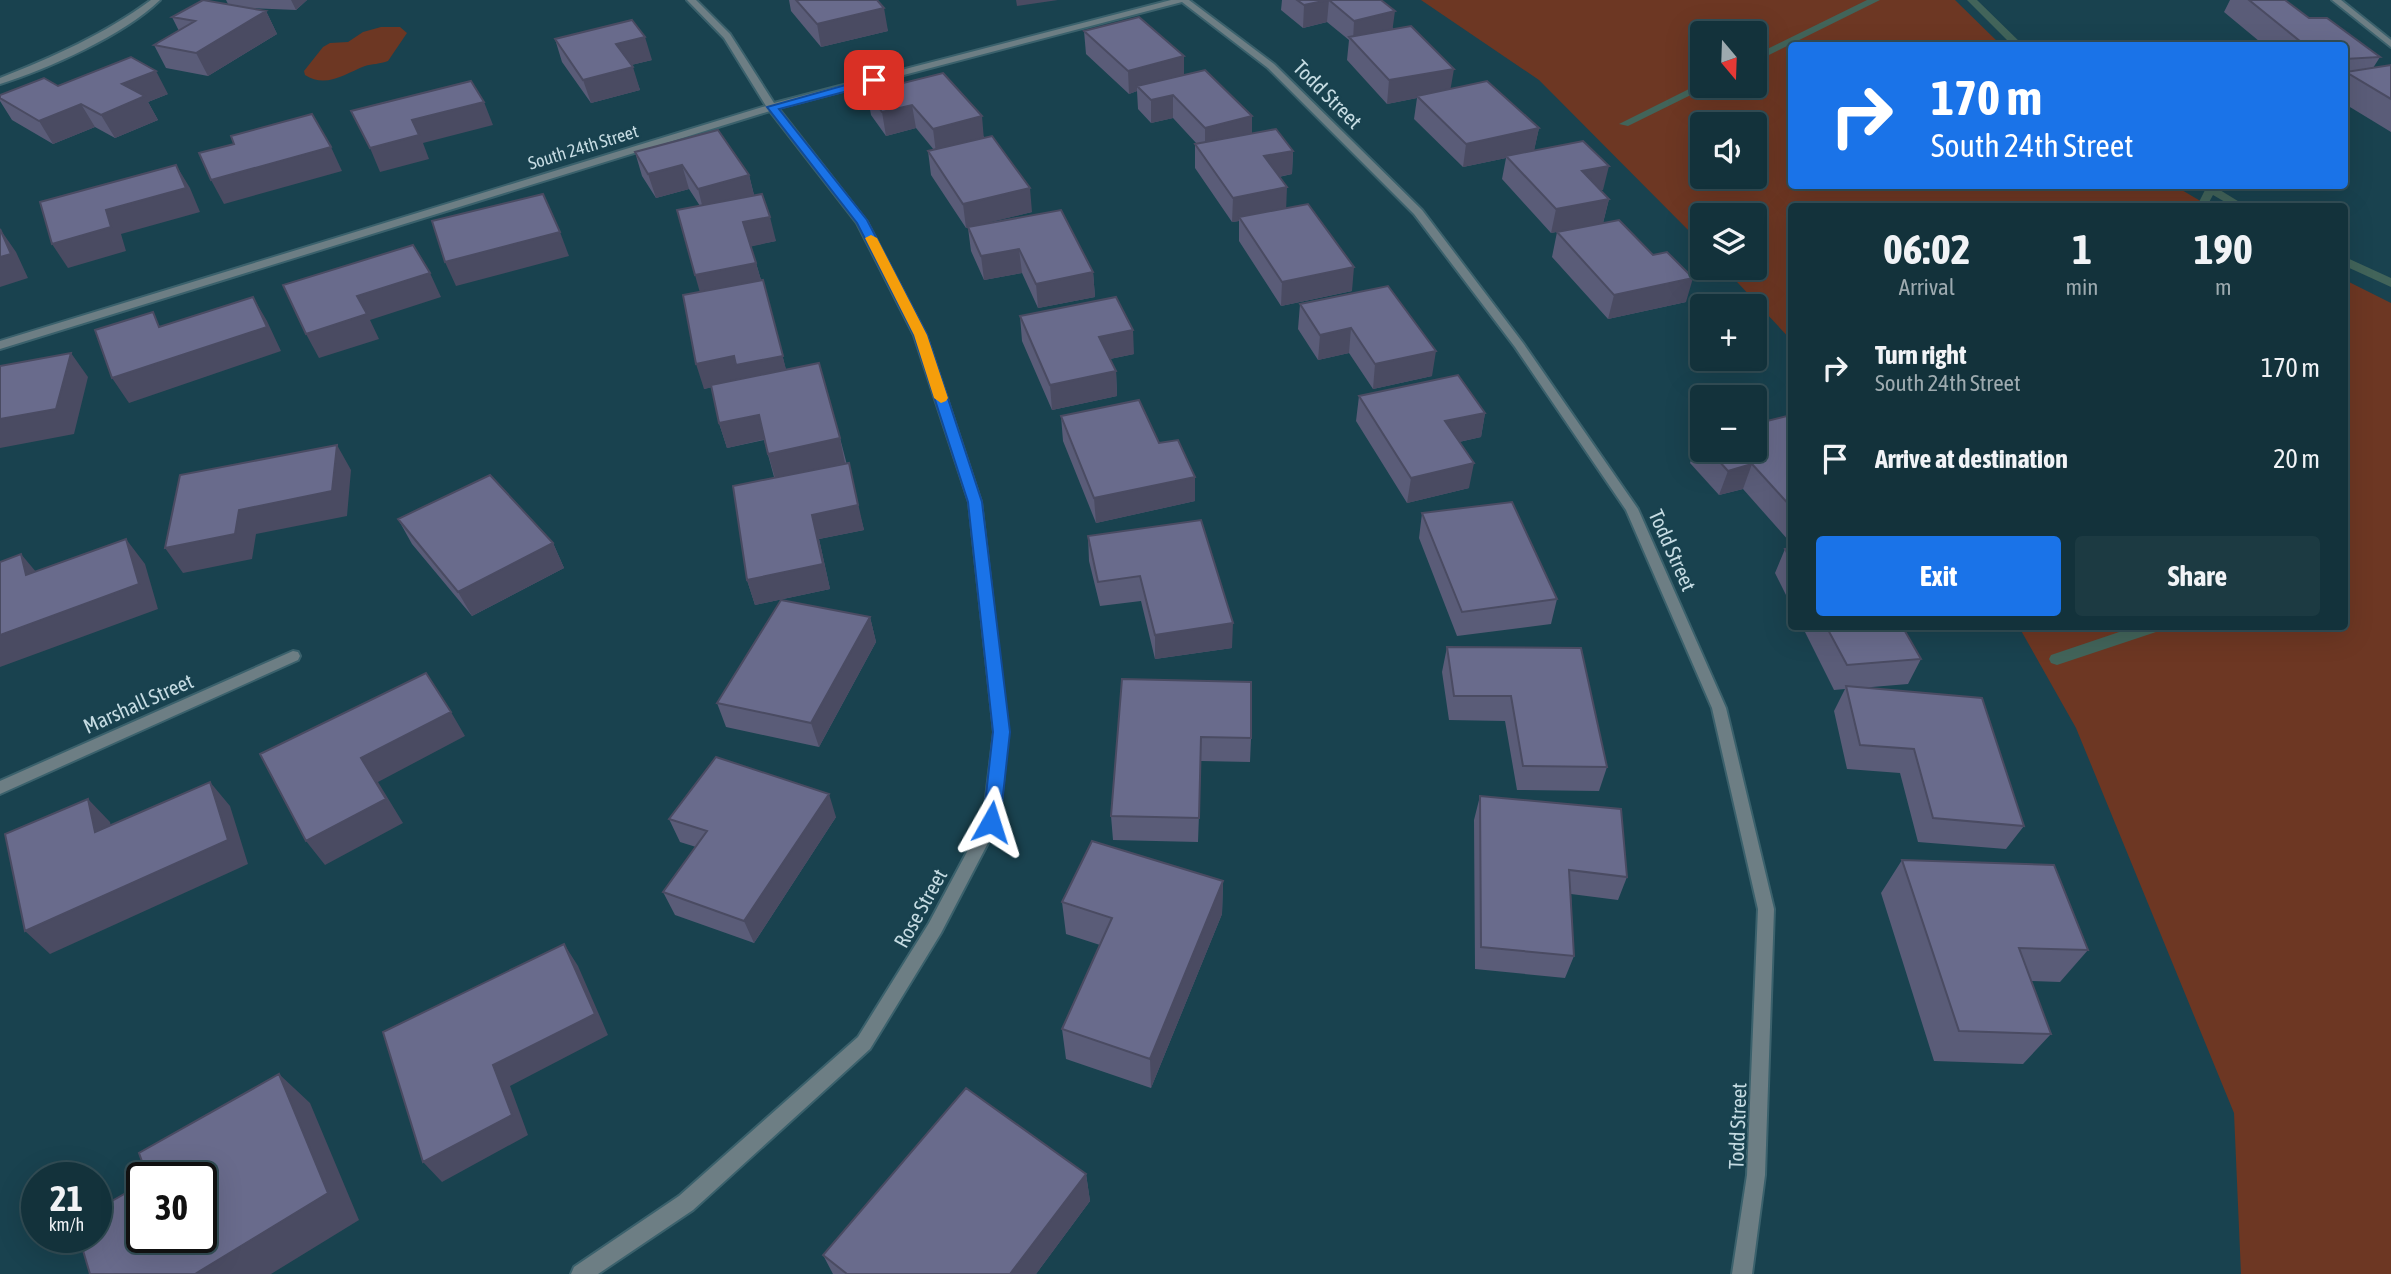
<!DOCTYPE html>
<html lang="en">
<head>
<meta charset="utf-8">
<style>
  :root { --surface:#13323b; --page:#1c3a42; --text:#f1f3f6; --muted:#9daaaf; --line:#324d55; --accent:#1a73e8 }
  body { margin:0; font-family:"Asap Condensed",sans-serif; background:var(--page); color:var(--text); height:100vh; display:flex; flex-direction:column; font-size:26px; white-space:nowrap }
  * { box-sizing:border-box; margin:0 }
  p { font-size:23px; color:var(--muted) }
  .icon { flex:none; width:38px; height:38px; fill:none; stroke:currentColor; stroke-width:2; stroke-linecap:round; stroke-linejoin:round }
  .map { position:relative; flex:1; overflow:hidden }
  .drawer { position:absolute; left:1788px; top:203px; width:560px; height:427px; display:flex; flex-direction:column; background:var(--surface); border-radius:7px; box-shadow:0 7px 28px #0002,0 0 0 2px var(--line) }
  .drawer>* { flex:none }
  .guide { position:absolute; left:1788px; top:42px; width:560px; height:147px; border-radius:7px; box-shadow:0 7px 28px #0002,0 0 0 2px var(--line); background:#1a73e8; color:#fff; overflow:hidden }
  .needle { width:46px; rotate:161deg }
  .tools { position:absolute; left:1690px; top:21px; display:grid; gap:14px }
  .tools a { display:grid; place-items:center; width:77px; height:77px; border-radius:7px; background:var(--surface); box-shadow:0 7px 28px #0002,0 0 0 2px var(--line); font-size:35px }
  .speed { position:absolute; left:21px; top:1162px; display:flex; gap:14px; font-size:35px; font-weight:700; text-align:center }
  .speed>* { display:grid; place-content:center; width:91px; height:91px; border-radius:50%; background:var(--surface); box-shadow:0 7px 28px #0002,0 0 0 2px var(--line); line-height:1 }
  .speed small { font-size:18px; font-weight:400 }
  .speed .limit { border:4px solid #111; border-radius:10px; background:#fff; color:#111 }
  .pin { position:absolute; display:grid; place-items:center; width:60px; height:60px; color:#fff; margin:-30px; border-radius:14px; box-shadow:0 4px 10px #0006 }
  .me { position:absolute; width:77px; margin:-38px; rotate:6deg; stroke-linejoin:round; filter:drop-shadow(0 0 5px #0008) }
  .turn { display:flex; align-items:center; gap:24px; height:147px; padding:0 28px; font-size:32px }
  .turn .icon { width:91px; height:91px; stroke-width:2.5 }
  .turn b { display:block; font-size:49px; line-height:60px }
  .eta { display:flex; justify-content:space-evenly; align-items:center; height:119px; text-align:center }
  .eta b { font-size:42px; font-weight:700; line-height:49px }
  .action { display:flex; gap:14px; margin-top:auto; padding:14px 28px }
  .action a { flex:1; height:80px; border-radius:7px; background:var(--accent); color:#fff; font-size:28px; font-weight:700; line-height:80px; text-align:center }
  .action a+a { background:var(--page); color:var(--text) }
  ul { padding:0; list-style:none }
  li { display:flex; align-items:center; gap:21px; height:91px; padding:0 28px }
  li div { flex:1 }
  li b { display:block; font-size:26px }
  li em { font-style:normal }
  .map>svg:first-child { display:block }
  .green { fill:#6d3723; fill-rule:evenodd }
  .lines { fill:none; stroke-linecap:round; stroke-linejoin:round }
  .stream { fill:#42645a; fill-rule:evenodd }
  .minor-casing { stroke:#3b616c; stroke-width:4 }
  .minor { fill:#6d7e84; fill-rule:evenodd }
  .wall { fill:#5a5c78 }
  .shaded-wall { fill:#4a4b62 }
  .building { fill:#696b8c; stroke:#4a4b62; stroke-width:2 }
  .route { fill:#1a73e8; stroke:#114b97; stroke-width:2 }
  .slow { fill:#f59e0b }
  .labels { text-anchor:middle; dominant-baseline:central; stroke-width:5; stroke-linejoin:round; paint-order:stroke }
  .far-street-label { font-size:18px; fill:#c5dbe2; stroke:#19424f }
  .street-label { font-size:21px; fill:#c5dbe2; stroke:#19424f }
</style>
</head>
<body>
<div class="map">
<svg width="2391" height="1274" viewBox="0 0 2391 1274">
  <rect width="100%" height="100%" fill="#19424f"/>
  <path class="green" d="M1421 0H1955L2001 45 1792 46V186H2175L2209 206H1792V341L1724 268H1755V215H1703V245L1539 80ZM1703 33H1755V86H1703ZM1703 124H1755V177H1703Z
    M381 27H400L407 33 388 61C380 64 372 64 365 66 346 73 326 89 305 75L304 71 323 47 330 43 348 42 363 32Z
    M2345 280 2391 303V1274H2241L2234 1113 2076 728 2019 627 2345 626Z"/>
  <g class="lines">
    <path class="stream" d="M1867 0H1880L1755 62V55Z
      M1967 0H1977L2024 46H2013Z
      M1703 82V86L1707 87 1628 126 1619 124Z
      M2200 186 2215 187 2246 206H2232L2213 195 2207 206H2197L2205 190Z
      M2345 257 2391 278V287L2345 266Z
      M2137 626H2164L2162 630 2057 665 2051 663 2049 659 2051 655Z"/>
    <g class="minor-casing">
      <path id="minor" d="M151 0H160C124 35 48 69 0 84V78C53 57 105 34 151 0Z
        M687 0H696L730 34 774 103 1171 0H1189L1274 64 1422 210 1523 343 1638 509 1726 708 1774 909 1765 1175 1752 1274H1732L1747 1175 1758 909 1712 708 1626 510 1515 347 1414 214 1268 68 1182 2 778 108 867 222 926 335 981 502 1008 732 999 822 941 933 870 1049 693 1210 598 1274H571L574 1267 679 1196 858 1037 929 923 983 822 994 732 969 502 914 335 857 223 770 111 0 349V341L766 106 724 38Z
        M2332 0H2341L2391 40V47Z
        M293 651 298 652 300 656 298 660 0 794V781Z"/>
    </g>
    <use href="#minor" class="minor"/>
  </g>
  <path class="wall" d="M226 0H307L296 10 251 8 266 11 277 34 208 76 166 68 154 45 179 31 172 17 228 4Z
    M789 0H877L888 31 821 47 791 11Z
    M1282 0H1381L1393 29 1451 89 1539 128 1534 150 1603 190H1601L1609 199 1603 223 1551 233 1502 179 1506 158 1463 167 1414 119 1417 98 1387 104 1347 60 1349 40 1327 22 1303 28 1281 10Z
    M2230 0H2285L2309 18 2380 57 2373 68 2391 65V132L2345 104V46H2265L2224 12Z
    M1084 31 1184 56V75L1252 116V134L1293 151 1292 174 1279 177 1286 208 1352 291 1281 306 1239 241V221L1232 222 1195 168V144H1197L1173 118 1151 123 1138 109 1137 91 1129 94 1086 54Z
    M555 39 652 60 631 65 640 90 591 103 562 62Z
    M943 73 1032 212 977 225 1093 272 1095 297 1038 308 1022 273 984 280 971 251 968 228H966L931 175 928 151 934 150 916 128 886 136 871 115 867 92Z
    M58 86 168 94 148 102 158 120 115 138 95 127 53 144 12 120 0 101V95Z
    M635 152 749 175 754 195 776 241 751 246 761 280H763L786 370 840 438 864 530 819 539 830 589 755 605 747 580 774 477 764 440 727 448 719 423 712 387 704 389 700 292V206L689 189 656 198 642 176Z
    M1557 232 1686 302 1608 319 1552 257Z
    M1388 286 1432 376 1373 389 1349 353 1318 360 1298 329 1300 304Z
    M1020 316 1134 354 1110 359 1116 371 1117 396 1052 410 1022 341Z
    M1359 396 1485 413 1481 437 1459 442 1469 488 1407 503 1356 421Z
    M1061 416 1159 443 1195 501 1096 523 1063 441Z
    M1792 422V540L1789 541 1743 489 1719 495 1690 463 1699 438 1703 437V450H1755Z
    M1422 513 1557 599 1551 624 1457 636 1419 538Z
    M398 519 553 543 564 568 472 616 412 544Z
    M1088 536 1232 648 1155 659 1141 601 1100 606 1089 561Z
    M1792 548V607L1775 573 1785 549Z
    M870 617 876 642 819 747 726 727 717 703Z
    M1802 626H1902L1921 659 1908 684 1860 688 2024 826 2006 849 1918 842 1900 773 1847 769 1834 711 1845 689 1834 690Z
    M1447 647 1607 767 1599 791 1517 790 1505 721 1449 720 1442 672Z
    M1122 679 1251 738 1250 762 1201 761 1198 842 1113 840 1111 816Z
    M1480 796 1627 877 1618 900 1571 894 1574 956 1565 978 1475 969 1474 820Z
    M836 817 754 943 675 915 663 892 696 847 680 842 669 819Z
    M1902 860 2088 950 2060 982 2031 981 2051 1034 2023 1064 1934 1061 1881 893Z
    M1223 881 1222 914 1151 1088 1066 1059 1062 1029 1100 945 1066 934 1062 902Z
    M1086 1174 1090 1201 1036 1274H833L823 1255Z"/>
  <path class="shaded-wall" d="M291 0H307L296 10Z
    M1016 0H1058L1017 6Z
    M1329 0 1327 22 1303 28 1304 5Z
    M884 8 888 31 821 47 817 24Z
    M266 11 277 34 208 76 196 53Z
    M1395 11 1392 33 1353 41 1354 21Z
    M645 37 652 60 623 67 616 44Z
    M1184 56V79L1137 86V91L1129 94 1128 71Z
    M633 67 640 90 591 103 583 80Z
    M1454 69 1450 92 1417 96V98L1387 104 1389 80Z
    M156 71 168 94 148 102 158 120 115 138 101 115 122 84Z
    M1173 95V118L1151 123V100Z
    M484 102 493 125 423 143 429 159 380 172 370 148 412 120Z
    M81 104 95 127 53 144 39 121Z
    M912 105 916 128 886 136 882 112Z
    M982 116 984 140 936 153 933 129Z
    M1252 116V139L1205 151V128Z
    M1539 128 1534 151 1506 156V158L1463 167 1466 144Z
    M331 147 342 171 224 204 211 180Z
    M1293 151 1292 174 1263 180 1264 156Z
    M176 165 190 188 200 212 121 234 126 251 68 268 52 244Z
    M682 165 689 189 656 198 648 174Z
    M1609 166 1603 190 1577 195 1582 171Z
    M749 175 755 199 704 213 698 189Z
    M1287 187 1286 211 1239 217V221L1232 222 1233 198Z
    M1030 188 1032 212 966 228 963 204Z
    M1609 199 1603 223 1551 233 1556 209Z
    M770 217 776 241 749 247 743 222Z
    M0 229 16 252 28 278 0 287Z
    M560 232 569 256 456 286 445 262Z
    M1019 249 1022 273 984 280 981 256Z
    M756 263 763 287 702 300 695 275Z
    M1354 267 1352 291 1281 306 1282 282Z
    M1093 272 1095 297 1038 308 1036 284Z
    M430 273 441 297 370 320 379 339 319 358 306 334 357 296Z
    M1693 278 1686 302 1608 319 1614 295Z
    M763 280 789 381H740L704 389 696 364Z
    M253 297 267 321 281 351 129 403 112 378Z
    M1351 328 1349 353 1318 360 1320 335Z
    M1133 330 1134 354 1100 361 1099 337Z
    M1436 351 1432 376 1373 389 1375 364Z
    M71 353 88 377 74 434 0 448V419Z
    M1116 371 1117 396 1052 410 1050 385Z
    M1485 413 1481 437 1441 446 1445 421Z
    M759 415 766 439 727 448 719 423Z
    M840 438 845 463 775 478 768 454Z
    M337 445 351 470 347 516 256 534 252 559 183 573 165 548 239 510Z
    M849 463 864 530 819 539 830 589 755 605 747 580 812 515Z
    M1474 463 1469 488 1407 503 1411 478Z
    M1752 464 1743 489 1719 495 1728 471Z
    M1195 477V501L1096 523 1094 498Z
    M126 539 145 564 158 609 0 667V635Z
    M553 543 564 568 472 616 458 592Z
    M21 554 42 579 26 575Z
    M870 617 876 642 819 747 811 723Z
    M1233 623 1232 648 1155 659V635Z
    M451 712 465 736 378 782 403 823 325 865 306 841 361 758Z
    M210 782 230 806 248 864 50 954 25 931Z
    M829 794 836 817 754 943 744 921Z
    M88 799 110 822 118 855 95 832Z
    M1223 881 1222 914 1151 1088 1150 1059Z
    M564 944 578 966 608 1035 510 1086 528 1135 442 1182 423 1162 493 1065Z
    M279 1074 310 1103 359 1220 271 1274H195Z
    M1086 1174 1090 1201 1036 1274H1010Z"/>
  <path class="building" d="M203 0 266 11 196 53 154 45 195 21 172 17Z
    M796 0H877L884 8 817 24Z
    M1297 0H1328L1304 5Z
    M1329 0H1381L1395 11 1354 21Z
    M2249 0H2285L2309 18H2327L2380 57 2345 59V46H2306Z
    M1139 17 1184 56 1128 71 1084 31Z
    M632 20 645 37 616 44 633 67 583 80 555 39Z
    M1411 26 1454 69 1389 80 1349 37Z
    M131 57 156 71 122 84 145 96 101 115 81 104 39 121 0 98V95L44 78 58 86Z
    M2391 65V99L2346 72Z
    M1205 70 1252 116 1205 128 1173 95 1151 100 1137 86Z
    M943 73 982 116 933 129 912 105 882 112 867 92Z
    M471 81 484 102 412 120 419 135 370 148 351 111Z
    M1487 81 1539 128 1466 144 1417 96Z
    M312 114 331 147 211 180 199 153 234 144 231 136Z
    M1276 129 1293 151 1264 156 1287 187 1233 198 1195 144Z
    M718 130 749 175 698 189 682 165 648 174 635 152Z
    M992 136 1030 188 963 204 928 151Z
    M1583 141 1609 166 1582 171 1609 199 1556 209 1506 156Z
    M176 165 186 188 106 210 111 227 52 244 40 202Z
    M543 194 560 232 445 262 432 221Z
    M762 194 770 217 743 222 756 263 695 275 677 210Z
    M1308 204 1354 267 1282 282 1239 217Z
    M1061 210 1093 272 1036 284 1019 249 981 256 968 227Z
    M1619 220 1653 255 1667 252 1693 278 1614 295 1557 232Z
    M0 229 11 254 0 257Z
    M413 245 430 273 357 296 367 314 306 334 283 285Z
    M763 280 783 356 736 365 734 356 696 364 683 295Z
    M1388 286 1436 351 1375 364 1351 328 1320 335 1300 304Z
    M253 297 267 327 112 378 95 330 153 312 159 327Z
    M1116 297 1133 330 1099 337 1116 371 1050 385 1020 316Z
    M71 353 56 409 0 419V366Z
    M819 363 840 438 768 454 759 415 719 423 711 385Z
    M1458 375 1485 413 1445 421 1474 463 1411 478 1359 396Z
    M1139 400 1159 443 1178 440 1195 477 1094 498 1061 416Z
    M1787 416 1792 422V508L1752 464 1728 471 1709 450H1755V424Z
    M337 445 332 491 239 510 235 534 165 548 180 475Z
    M849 463 858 505 812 515 823 564 747 580 733 486Z
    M490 475 553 543 458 592 398 519Z
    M1512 502 1557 599 1462 612 1422 513Z
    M1201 520 1233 623 1155 635 1140 576 1098 582 1088 536Z
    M126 539 139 584 0 635V562L21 554 26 575Z
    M1792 548V562L1785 549Z
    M781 600 870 617 811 723 717 703Z
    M1826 626H1902L1921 659 1847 665Z
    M1447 647 1581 648 1607 767 1523 766 1511 696H1454Z
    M426 673 451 712 361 758 386 799 306 841 260 754Z
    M1122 679 1251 682V738L1201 737 1199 818 1111 816Z
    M1846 686 1982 698 2024 826 1933 818 1914 749 1860 745Z
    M716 757 829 794 744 921 663 892 707 831 669 819Z
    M210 782 228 840 25 931 5 834 88 799 95 832Z
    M1480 796 1621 809 1627 877 1569 870 1574 956 1481 947Z
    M1092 841 1223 881 1150 1059 1062 1029 1112 918 1062 902Z
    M1902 860 2054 865 2088 950 2019 948 2051 1034 1959 1031Z
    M564 944 595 1014 493 1065 512 1115 423 1162 383 1032Z
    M279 1074 328 1193 195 1274H90L79 1237H96V1210L142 1184V1237H201V1178H148L139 1153Z
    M966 1088 1086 1174 1010 1274H847L823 1255Z"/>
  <path class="route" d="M874 77 880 80 878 83 779 109 867 220 888 260 927 335 982 502 1010 732 1000 822 998 827 991 829 985 827 983 822 993 732 968 502 914 335 876 260 857 223 767 107Z"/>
  <path class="slow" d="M871 235 877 238 927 335 948 398 946 401 941 403 934 398 914 335 865 238Z"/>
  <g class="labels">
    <g class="far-street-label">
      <text transform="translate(583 147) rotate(-17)">South 24th Street</text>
    </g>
    <g class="street-label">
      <text transform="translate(1328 94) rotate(45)">Todd Street</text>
      <text transform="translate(1673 550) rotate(66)">Todd Street</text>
      <text transform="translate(138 703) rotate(-24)">Marshall Street</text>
      <text transform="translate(920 908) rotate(-61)">Rose Street</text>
      <text transform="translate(1737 1126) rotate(-88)">Todd Street</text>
    </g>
  </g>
</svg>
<div class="tools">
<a><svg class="needle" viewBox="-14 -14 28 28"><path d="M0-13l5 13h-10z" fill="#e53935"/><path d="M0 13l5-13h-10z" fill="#9daaaf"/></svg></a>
<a><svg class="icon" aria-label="sound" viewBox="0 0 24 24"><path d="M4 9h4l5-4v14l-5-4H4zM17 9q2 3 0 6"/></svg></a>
<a><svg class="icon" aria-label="layers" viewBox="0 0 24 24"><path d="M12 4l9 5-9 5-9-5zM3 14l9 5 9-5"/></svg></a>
<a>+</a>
<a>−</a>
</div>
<div class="speed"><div>21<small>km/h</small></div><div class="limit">30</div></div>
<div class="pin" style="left:874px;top:80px;background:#d93025"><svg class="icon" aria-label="arrive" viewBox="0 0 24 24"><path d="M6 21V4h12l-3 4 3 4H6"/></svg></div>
<svg class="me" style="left:991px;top:822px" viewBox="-20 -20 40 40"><path d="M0-17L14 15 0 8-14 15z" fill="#1a73e8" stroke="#fff" stroke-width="4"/></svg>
<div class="guide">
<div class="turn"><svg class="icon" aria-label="right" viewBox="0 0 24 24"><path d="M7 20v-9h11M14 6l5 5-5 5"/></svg><div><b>170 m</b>South 24th Street</div></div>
</div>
<section class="drawer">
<div class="eta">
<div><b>06:02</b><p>Arrival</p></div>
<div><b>1</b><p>min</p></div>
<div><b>190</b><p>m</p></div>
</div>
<ul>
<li><svg class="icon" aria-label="right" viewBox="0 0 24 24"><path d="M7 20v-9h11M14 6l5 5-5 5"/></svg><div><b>Turn right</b><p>South 24th Street</p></div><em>170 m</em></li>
<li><svg class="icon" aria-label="arrive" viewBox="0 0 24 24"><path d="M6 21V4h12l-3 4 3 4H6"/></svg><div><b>Arrive at destination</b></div><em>20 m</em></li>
</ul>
<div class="action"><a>Exit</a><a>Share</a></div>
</section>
</div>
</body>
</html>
